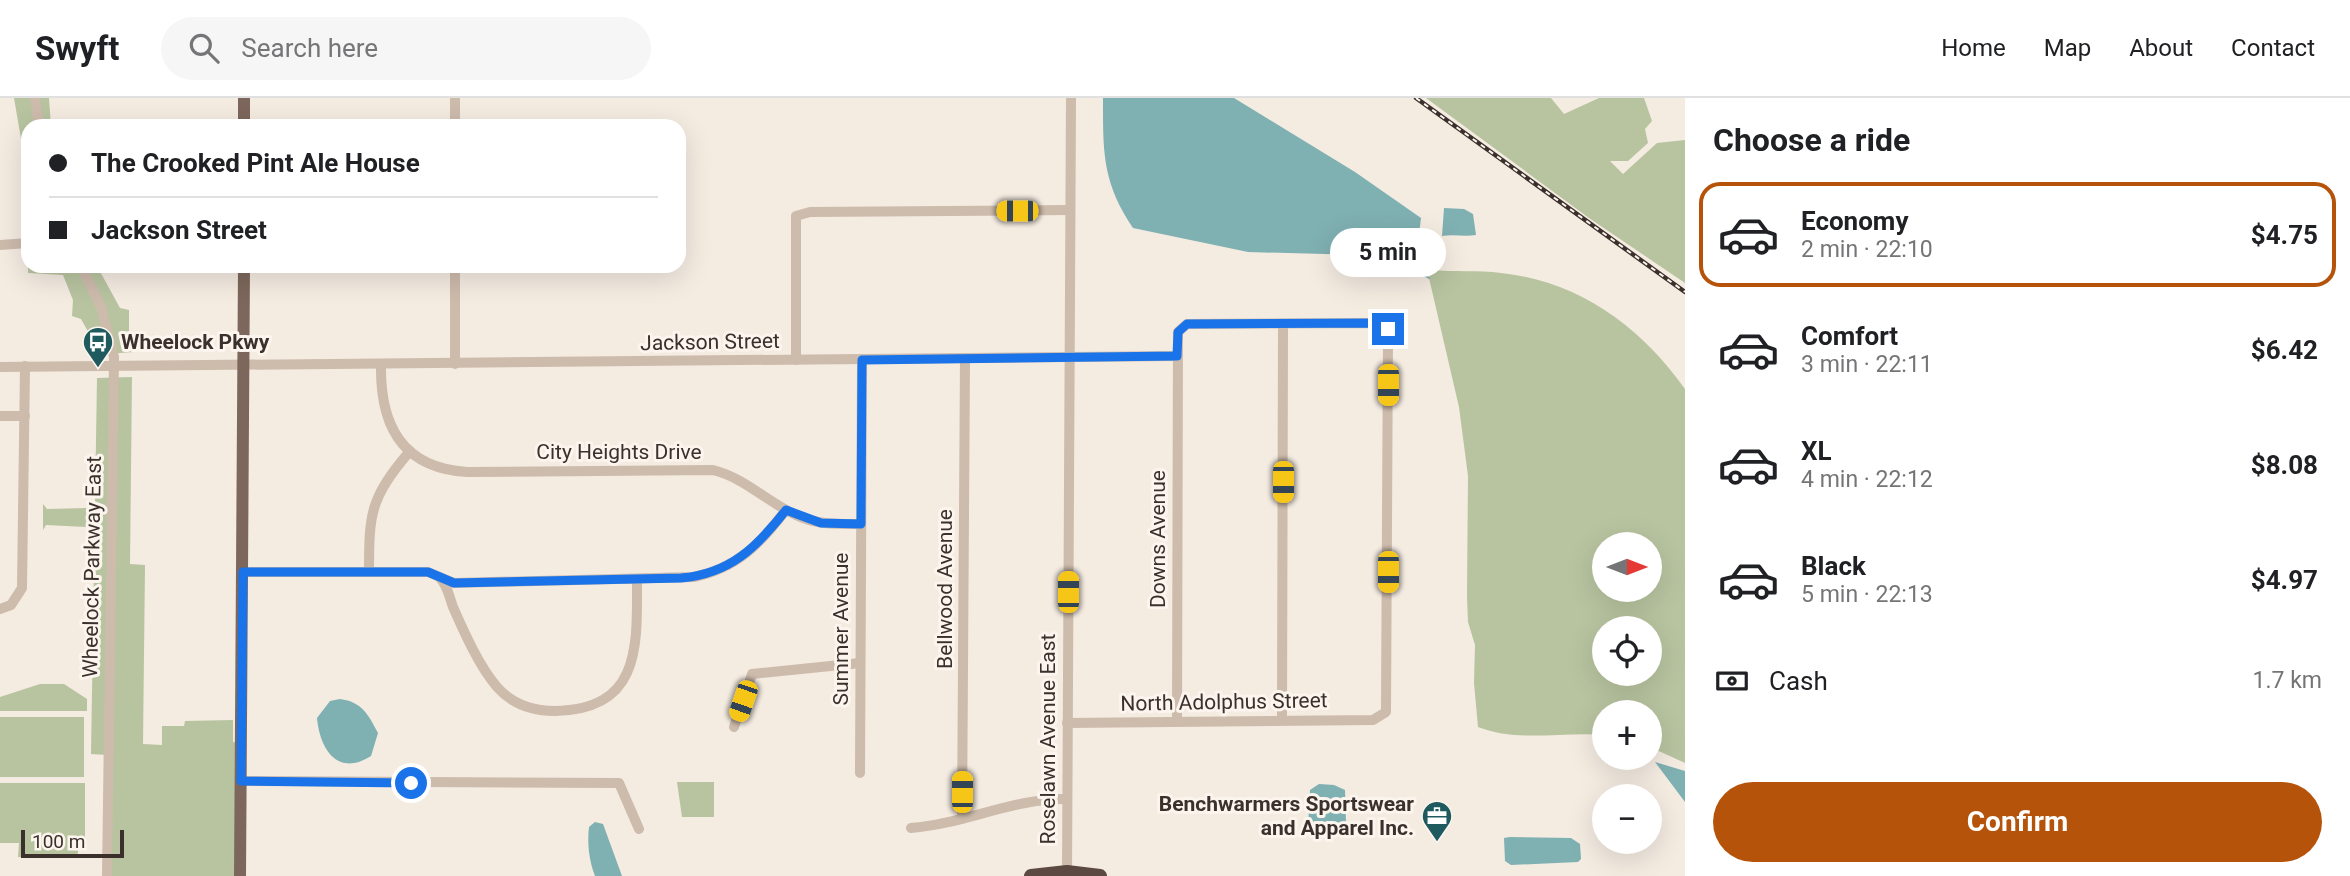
<!DOCTYPE html>
<html lang="en">
<head>
<meta charset="utf-8">
<style>
	:root { --surface:#fff; --page:#f6f6f6; --text:#202124; --muted:#757577; --line:#e0e0e0; --accent:#b45309 }
	body { margin:0; font-family:Roboto,sans-serif; background:var(--page); color:var(--text); height:100vh; display:flex; flex-direction:column; font-size:26px; white-space:nowrap }
	* { box-sizing:border-box; margin:0 }
	p { font-size:23px; color:var(--muted) }
	.icon { flex:none; width:38px; height:38px; fill:none; stroke:currentColor; stroke-width:2; stroke-linecap:round; stroke-linejoin:round }
	.map { position:relative; flex:1; overflow:hidden }
	.sheet { display:flex; flex-direction:column; background:var(--surface); width:665px }
	.sheet>* { flex:none }
	.banner { position:absolute; left:21px; top:21px; width:665px; height:154px; border-radius:21px; box-shadow:0 7px 28px #0002; display:grid; align-content:center; height:154px; padding:0 28px; background:var(--surface) }
	.needle { width:46px; rotate:90deg }
	.tools { position:absolute; left:1592px; top:434px; display:grid; gap:14px }
	.tools a { display:grid; place-items:center; width:70px; height:70px; border-radius:50%; background:var(--surface); box-shadow:0 7px 28px #0002; font-size:35px }
	.scale { position:absolute; left:21px; bottom:18px; width:103px; box-sizing:border-box; padding-left:7px; border:4px solid #3b302b; border-top:0; font-size:19px; line-height:24px; white-space:nowrap; color:#3b302b; -webkit-text-stroke:5px #fbf5ee; paint-order:stroke }
	.end { position:absolute; width:32px; height:32px; margin:-16px; border:9px solid #1a73e8; background:#fff; box-shadow:0 0 0 4px #fff }
	.from { border-radius:50% }
	.bubble { position:absolute; height:49px; border-radius:24px; background:var(--surface); box-shadow:0 7px 28px #0002; font-size:23px; font-weight:700; line-height:49px; text-align:center }
	.car { position:absolute; width:21px; height:42px; margin:-21px -10px; border-radius:9px; box-shadow:0 0 5px 2px #0007; background:linear-gradient(#f5c518 24%,#345 0 40%,#f5c518 0 76%,#345 0 86%,#f5c518 0) }
	.banner b { display:flex; align-items:center; gap:24px; height:66px; font-size:26px }
	.banner b+b { border-top:2px solid var(--line) }
	.banner i { width:18px; height:18px; background:var(--text) }
	ul { padding:0; list-style:none }
	li { display:flex; align-items:center; gap:21px; height:105px; margin:0 14px 10px; padding:0 14px; border:4px solid transparent; border-radius:21px }
	li div { flex:1 }
	li b { display:block; font-size:26px }
	li em { font-style:normal; font-weight:700 }
	li.on { border-color:var(--accent) }
	li>.icon { width:63px; height:63px; stroke-width:1.5 }
	h2 { padding:0 28px; font-size:32px; line-height:84px }
	.pay { display:flex; align-items:center; gap:18px; height:77px; padding:0 28px; font-size:26px }
	.pay p { margin-inline-start:auto }
	.action { display:flex; gap:14px; margin-top:auto; padding:14px 28px }
	.action a { flex:1; height:80px; border-radius:42px; background:var(--accent); color:#fff; font-size:28px; font-weight:700; line-height:80px; text-align:center }
	header { display:flex; align-items:center; gap:42px; box-sizing:border-box; height:98px; padding:0 35px; background:var(--surface); border-bottom:2px solid var(--line) }
	header strong { font-size:33px }
	nav { display:flex; gap:38px; margin-inline-start:auto; font-size:24px }
	.search { width:490px; height:63px; background:var(--page); display:flex; align-items:center; gap:18px; box-sizing:border-box; padding:0 24px; border-radius:38px; color:var(--muted); font-size:26px }
	main { display:flex; flex:1; min-height:0 }
	.map>svg:first-child { display:block }
</style>
</head>
<body>
<header>
<strong>Swyft</strong>
<div class="search"><svg class="icon" aria-label="search" viewBox="0 0 24 24"><circle cx="10" cy="10" r="6"/><path d="M15 15l6 6"/></svg>Search here</div>
<nav><a>Home</a><a>Map</a><a>About</a><a>Contact</a></nav>
</header>
<main>
<div class="map">
<svg width="1685" height="778" viewBox="0 0 1685 778">
	<rect width="100%" height="100%" fill="#f4ebe1"/>
	<g fill="#b8c4a0" fill-rule="evenodd">
		<path d="M 14,0 L 49,0 L 51,28 L 28,28 L 28,163 L 26,70 Z"/>
		<path d="M 1426,0 L 1551,0 L 1564,16 L 1599,0 L 1644,0 L 1652,23 L 1645,31 L 1648,45 L 1628,63 L 1610,63 L 1623,76 L 1657,45 L 1685,42 L 1685,185 L 1589,120 Z"/>
		<path d="M 28,168 L 97,168 L 120,210 L 129,212 L 129,237 L 134,254 L 91,257 L 90,237 L 81,221 L 72,218 L 73,202 L 63,177 L 28,175 Z"/>
		<path d="M 1431,172 C 1454,174 1478,172 1501,175 C 1579,183 1641,229 1685,291 L 1685,665 L 1650,649 L 1650,614 L 1605,614 L 1605,637 C 1562,633 1519,645 1478,629 L 1474,585 L 1475,547 L 1468,524 L 1467,498 L 1468,378 L 1459,309 L 1429,180 ZM 1605,446 L 1650,446 L 1650,492 L 1605,492 ZM 1605,530 L 1650,530 L 1650,576 L 1605,576 Z"/>
		<path d="M 132,279 L 130,466 L 145,467 L 143,646 L 162,647 L 162,628 L 184,628 L 185,623 L 233,622 L 233,644 L 241,645 L 240,778 L 107,778 L 107,657 L 91,656 L 97,280 Z"/>
		<path d="M 43,406 L 47,411 L 87,410 L 86,429 L 46,427 L 43,432 Z"/>
		<path d="M 40,586 L 64,586 L 87,601 L 87,613 L 0,613 L 0,599 Z"/>
		<rect x="0" y="619" width="84" height="60"/>
		<path d="M 677,684 L 714,684 L 714,719 L 682,719 Z"/>
		<path d="M 0,685 L 85,685 L 85,745 L 78,745 L 78,755 L 73,760 L 18,759 L 19,745 L 0,745 Z"/>
	</g>
	<g fill="#7fb0b2">
		<path d="M 1103,0 L 1234,0 L 1355,74 L 1421,120 L 1417,153 L 1401,157 L 1361,157 L 1248,154 L 1133,130 C 1102,84 1103,54 1103,0 Z"/>
		<path d="M 1444,110 L 1464,111 L 1473,116 L 1476,137 C 1465,139 1454,136 1442,138 Z"/>
		<path d="M 340,601 C 362,604 368,616 378,635 L 371,658 C 338,679 320,652 317,620 L 330,603 Z"/>
		<path d="M 1655,664 L 1685,673 L 1685,704 Z"/>
		<path d="M 1319,686 L 1334,687 L 1345,692 L 1346,725 L 1339,737 L 1314,740 L 1308,729 L 1310,692 Z"/>
		<path d="M 595,724 L 603,726 L 622,778 L 595,778 C 589,763 587,745 589,729 Z"/>
		<path d="M 1510,739 L 1571,740 L 1580,746 L 1581,761 L 1578,764 L 1511,767 L 1505,763 L 1504,740 Z"/>
	</g>
	<g fill="none" stroke-linecap="round" stroke-linejoin="round">
		<path stroke="#7fb0b2" stroke-width="2" d="M 1386,156 L 1429,180"/>
		<g stroke="#cdbbac" stroke-width="10">
			<path d="M 35,0 L 39,28"/>
			<path d="M 455,28 L 455,0"/>
			<path d="M 0,147 L 28,145"/>
			<path d="M 81,168 L 101,209 L 114,259 L 107,778"/>
			<path d="M 796,262 L 796,118 L 810,114 L 1069,112"/>
			<path d="M 455,266 L 455,168"/>
			<path d="M 381,267 C 380,327 402,370 467,374 L 713,372 C 745,380 767,404 796,417 C 816,427 838,426 861,426"/>
			<path d="M 0,269 L 1177,258"/>
			<path d="M 0,318 L 25,318"/>
			<path d="M 243,474 L 428,474 L 454,485 L 694,479 C 737,470 760,446 786,412"/>
			<path d="M 369,474 C 369,415 370,400 410,353"/>
			<path d="M 440,480 C 448,489 449,498 453,509 C 464,534 479,568 497,589 C 512,606 533,613 555,613 C 642,612 637,546 637,481"/>
			<path d="M 0,511 L 11,507 L 22,490 L 25,268"/>
			<path d="M 1282,622 L 1283,226"/>
			<path d="M 1067,625 L 1373,622 L 1386,614 L 1388,234 L 1383,225 L 1187,226 L 1178,234 L 1177,623"/>
			<path d="M 734,629 L 752,576 L 860,565"/>
			<path d="M 860,675 L 862,262"/>
			<path d="M 241,683 L 619,685 L 639,731"/>
			<path d="M 962,721 L 965,261"/>
			<path d="M 911,730 C 965,726 1013,700 1067,701"/>
			<path d="M 1067,777 L 1071,0"/>
		</g>
		<g stroke="#7d675c" stroke-width="12">
			<path d="M 244,28 L 244,0"/>
			<path d="M 240,778 L 244,168"/>
		</g>
		<path stroke="#5c4a42" stroke-width="14" d="M 1031,778 L 1067,774 L 1100,778"/>
		<g stroke="#3b302b" stroke-width="4.5">
			<path id="rail" d="M 1416,0 L 1685,194"/>
		</g>
		<use href="#rail" stroke="#fbf5ee" stroke-width="2" stroke-dasharray="5" stroke-linecap="butt"/>
	</g>
	<g fill="none" stroke-linecap="round" stroke-linejoin="round">
		<path stroke="#1a73e8" stroke-width="9" d="M 411,685 L 241,683 L 243,474 L 428,474 L 454,485 L 681,480 C 730,476 757,449 786,412 L 821,425 L 861,426 L 862,262 L 1177,258 L 1178,234 L 1187,226 L 1381,225 L 1388,231"/>
	</g>
	<defs>
		<g id="bus-pin" transform="scale(1.575)"><path d="M0 17L-7.5 6A9.5 9.5 0 1 1 7.5 6Z" fill="#1f5a5e" stroke="#fbf5ee"/><path d="M-5-6H5V4H4V6H2V4H-2V6H-4V4H-5ZM-3.5-4V0h7V-4ZM-3.5 1.2v1.5H-2V1.2ZM2 1.2v1.5H3.5V1.2Z" fill="#fff"/></g>
		<g id="office-pin" transform="scale(1.575)"><path d="M0 17L-7.5 6A9.5 9.5 0 1 1 7.5 6Z" fill="#1f5a5e" stroke="#fbf5ee"/><path d="M-6-3h4V-5.5h4V-3h4V5H-6ZM-1-4.5V-3h2v-1.5ZM-6 0V1H6V0Z" fill="#fff"/></g>
	</defs>
	<g fill-rule="evenodd">
		<use href="#bus-pin" x="98" y="244"/>
		<use href="#office-pin" x="1437" y="718"/>
	</g>
	<g text-anchor="middle" dominant-baseline="central" stroke-width="6" stroke-linejoin="round" paint-order="stroke">
		<g font-size="21" font-weight="bold" fill="#3b302b" stroke="#fbf5ee" text-anchor="start">
			<text x="121" y="244">Wheelock Pkwy</text>
			<text x="1414" y="706" text-anchor="end">Benchwarmers Sportswear<tspan x="1414" dy="24">and Apparel Inc.</tspan></text>
		</g>
		<g font-size="21" fill="#3b302b" stroke="#fbf5ee">
			<text transform="translate(710 244) rotate(-1)">Jackson Street</text>
			<text x="619" y="354">City Heights Drive</text>
			<text transform="translate(1158 441) rotate(-90)">Downs Avenue</text>
			<text transform="translate(92 469) rotate(-89)">Wheelock Parkway East</text>
			<text transform="translate(945 491) rotate(-90)">Bellwood Avenue</text>
			<text transform="translate(841 531) rotate(-90)">Summer Avenue</text>
			<text transform="translate(1224 604) rotate(-1)">North Adolphus Street</text>
			<text transform="translate(1048 641) rotate(-90)">Roselawn Avenue East</text>
		</g>
	</g>
</svg>
<div class="tools">
<a><svg class="needle" viewBox="-14 -14 28 28"><path d="M0-13l5 13h-10z" fill="#e53935"/><path d="M0 13l5-13h-10z" fill="#757577"/></svg></a>
<a><svg class="icon" aria-label="locate" viewBox="0 0 24 24"><circle cx="12" cy="12" r="6"/><path d="M12 2v4M12 18v4M2 12h4M18 12h4"/></svg></a>
<a>+</a>
<a>−</a>
</div>
<div class="scale">100 m</div>
<i class="end from" style="left:411px;top:685px"></i>
<i class="end" style="left:1388px;top:231px"></i>
<div class="bubble" style="left:1330px;top:130px;width:116px">5 min</div>
<i class="car" style="left:1017px;top:113px;rotate:270deg"></i>
<i class="car" style="left:1388px;top:287px;rotate:180deg"></i>
<i class="car" style="left:1283px;top:384px;rotate:180deg"></i>
<i class="car" style="left:1388px;top:474px;rotate:180deg"></i>
<i class="car" style="left:1068px;top:494px;rotate:0deg"></i>
<i class="car" style="left:743px;top:603px;rotate:199deg"></i>
<i class="car" style="left:962px;top:694px;rotate:0deg"></i>
<div class="banner">
<b><i class="from"></i>The Crooked Pint Ale House</b>
<b><i></i>Jackson Street</b>
</div>
</div>
<section class="sheet">
<h2>Choose a ride</h2>
<ul>
<li class="on"><svg class="icon" aria-label="car" viewBox="0 0 24 24"><path d="M5 17H2v-5l4-1 3-4h7l3 4 3 1v5h-3M9 17h6M6 11h13"/><circle cx="7" cy="17" r="2"/><circle cx="17" cy="17" r="2"/></svg><div><b>Economy</b><p>2 min · 22:10</p></div><em>$4.75</em></li>
<li><svg class="icon" aria-label="car" viewBox="0 0 24 24"><path d="M5 17H2v-5l4-1 3-4h7l3 4 3 1v5h-3M9 17h6M6 11h13"/><circle cx="7" cy="17" r="2"/><circle cx="17" cy="17" r="2"/></svg><div><b>Comfort</b><p>3 min · 22:11</p></div><em>$6.42</em></li>
<li><svg class="icon" aria-label="car" viewBox="0 0 24 24"><path d="M5 17H2v-5l4-1 3-4h7l3 4 3 1v5h-3M9 17h6M6 11h13"/><circle cx="7" cy="17" r="2"/><circle cx="17" cy="17" r="2"/></svg><div><b>XL</b><p>4 min · 22:12</p></div><em>$8.08</em></li>
<li><svg class="icon" aria-label="car" viewBox="0 0 24 24"><path d="M5 17H2v-5l4-1 3-4h7l3 4 3 1v5h-3M9 17h6M6 11h13"/><circle cx="7" cy="17" r="2"/><circle cx="17" cy="17" r="2"/></svg><div><b>Black</b><p>5 min · 22:13</p></div><em>$4.97</em></li>
</ul>
<div class="pay"><svg class="icon" aria-label="cash" viewBox="0 0 24 24"><path d="M3 7h18v10H3z"/><circle cx="12" cy="12" r="2"/></svg>Cash<p>1.7 km</p></div>
<div class="action"><a>Confirm</a></div>
</section>
</main>
</body>
</html>
